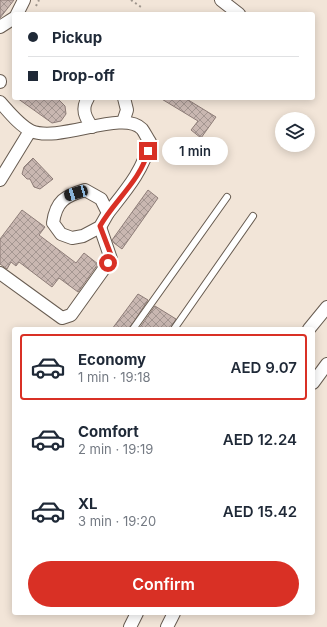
<!DOCTYPE html>
<html lang="en">
<head>
<meta charset="utf-8">
<style>
	:root { --surface:#fff; --page:#f6f6f7; --text:#1f2937; --muted:#747a83; --line:#e0e1e3; --accent:#d93025 }
	body { margin:0; font-family:Inter,sans-serif; background:var(--page); color:var(--text); height:100vh; display:flex; flex-direction:column; font-size:15px; white-space:nowrap }
	* { box-sizing:border-box; margin:0 }
	p { font-size:13px; color:var(--muted) }
	.icon { flex:none; width:22px; height:22px; fill:none; stroke:currentColor; stroke-width:2; stroke-linecap:round; stroke-linejoin:round }
	.map { position:relative; flex:1; overflow:hidden }
	.sheet { position:absolute; left:12px; top:327px; width:303px; height:288px; display:flex; flex-direction:column; background:var(--surface); border-radius:4px; box-shadow:0 2px 10px #0003 }
	.sheet>* { flex:none }
	.guide { position:absolute; left:12px; top:12px; width:303px; height:88px; border-radius:4px; box-shadow:0 2px 10px #0003; display:grid; align-content:center; height:88px; padding:0 16px; background:var(--surface) }
	.buttons { position:absolute; left:275px; top:112px; display:grid; gap:8px }
	.buttons a { display:grid; place-items:center; width:40px; height:40px; border-radius:50%; background:var(--surface); box-shadow:0 2px 10px #0003; font-size:20px }
	.end { position:absolute; width:18px; height:18px; margin:-9px; border:5px solid #d93025; background:#fff; box-shadow:0 0 0 2px #fff }
	.from { border-radius:50% }
	.bubble { position:absolute; height:28px; border-radius:14px; background:var(--surface); box-shadow:0 2px 10px #0003; font-size:13px; font-weight:600; line-height:28px; text-align:center }
	.car { position:absolute; width:12px; height:24px; margin:-12px -6px; border-radius:5px; box-shadow:0 0 3px 1px #0007; background:linear-gradient(#222 24%,#8ab4d8 0 40%,#222 0 76%,#8ab4d8 0 86%,#222 0) }
	.guide b { display:flex; align-items:center; gap:14px; height:38px; font-size:15px }
	.guide b+b { border-top:1px solid var(--line) }
	.guide i { width:10px; height:10px; background:var(--text) }
	ul { padding:7px 0 0; list-style:none }
	li { display:flex; align-items:center; gap:12px; height:66px; margin:0 8px 6px; padding:0 8px; border:2px solid transparent; border-radius:4px }
	li div { flex:1 }
	li b { display:block; font-size:15px }
	li em { font-style:normal; font-weight:600 }
	li.on { border-color:var(--accent) }
	li>.icon { width:36px; height:36px; stroke-width:1.5 }
	.action { display:flex; gap:8px; margin-top:auto; padding:8px 16px }
	.action a { flex:1; height:46px; border-radius:24px; background:var(--accent); color:#fff; font-size:16px; font-weight:600; line-height:46px; text-align:center }
	.map>svg:first-child { display:block }
</style>
</head>
<body>
<div class="map">
<svg width="327" height="627" viewBox="0 0 327 627">
	<defs>
		<pattern id="building-cross-hatch" width="8" height="8" patternUnits="userSpaceOnUse"><rect width="8" height="8" fill="#c9b7b1"/><path d="M0 0l8 8M0 8l8-8" fill="none" stroke="#a49691"/></pattern>
	</defs>
	<rect width="100%" height="100%" fill="#f2e5d8"/>
	<g fill="url(#building-cross-hatch)" stroke="#8e7d78">
		<path d="M 0,0 L 14,0 L 0,18 Z"/>
		<path d="M 17,98 L 57,98 L 65,106 L 66,114 L 61,121 L 52,123 Z"/>
		<path d="M 160,98 L 185,98 L 216,117 L 201,138 L 191,130 L 198,121 Z"/>
		<path d="M 33,158 L 53,179 L 40,189 L 34,187 L 30,179 L 27,179 L 22,174 L 24,167 Z"/>
		<path d="M 148,190 L 158,198 L 122,249 L 114,243 L 112,240 Z"/>
		<path d="M 22,210 L 45,227 L 39,235 L 76,263 L 84,253 L 98,264 L 78,292 L 59,278 L 52,287 L 19,262 L 16,266 L 11,262 L 7,269 L 0,264 L 0,239 Z"/>
		<path d="M 138,294 L 148,300 L 129,329 L 112,329 Z"/>
		<path d="M 155,306 L 176,319 L 170,329 L 139,329 Z"/>
	</g>
	<g fill="none" stroke-linecap="round" stroke-linejoin="round">
		<g stroke="#685c51" stroke-width="8">
			<g id="lane">
				<path d="M 133,329 L 227,197"/>
				<path d="M 174,329 L 253,216"/>
			</g>
		</g>
		<g stroke="#685c51" stroke-width="14">
			<g id="street">
				<path d="M 221,0 L 239,14"/>
				<path d="M 17,14 L 24,0"/>
				<path d="M 0,27 L 14,18"/>
				<path d="M 0,81 L 0,82"/>
				<path d="M 88,98 C 81,109 85,117 92,127"/>
				<path d="M 0,102 C 9,112 19,125 31,131 C 60,143 123,109 142,129 C 145,133 147,138 150,142 C 143,171 126,190 108,213"/>
				<path d="M 123,122 L 127,110 L 124,98"/>
				<path d="M 0,180 L 30,131"/>
				<path d="M 85,190 L 101,199 L 108,213 L 100,227 L 83,236 L 72,238 L 61,234 L 53,223 C 56,201 65,196 85,190 Z"/>
				<path d="M 0,273 L 62,318 L 71,315 L 111,259 L 100,227"/>
				<path d="M 309,329 L 327,307"/>
				<path d="M 313,383 L 327,364"/>
				<path d="M 130,627 L 137,613"/>
				<path d="M 167,627 L 174,613"/>
			</g>
		</g>
		<g stroke="#9f968d" stroke-width="2" stroke-dasharray="2 3" stroke-linecap="butt">
			<path d="M 131,0 L 141,7"/>
			<path d="M 36,6 L 39,0"/>
		</g>
		<use href="#lane" stroke="#fff" stroke-width="6"/>
		<use href="#street" stroke="#fff" stroke-width="12"/>
	</g>
	<g fill="none" stroke-linecap="round" stroke-linejoin="round">
		<path stroke="#d93025" stroke-width="5" d="M 108,263 L 111,255 L 100,226 C 114,201 141,180 148,151"/>
	</g>
</svg>
<div class="buttons">
<a><svg class="icon" aria-label="layers" viewBox="0 0 24 24"><path d="M12 4l9 5-9 5-9-5zM3 14l9 5 9-5"/></svg></a>
</div>
<i class="end from" style="left:108px;top:263px"></i>
<i class="end" style="left:148px;top:151px"></i>
<div class="bubble" style="left:162px;top:137px;width:66px">1 min</div>
<i class="car" style="left:76px;top:193px;rotate:254deg"></i>
<div class="guide">
<b><i class="from"></i>Pickup</b>
<b><i></i>Drop-off</b>
</div>
<section class="sheet">
<ul>
<li class="on"><svg class="icon" aria-label="car" viewBox="0 0 24 24"><path d="M5 17H2v-5l4-1 3-4h7l3 4 3 1v5h-3M9 17h6M6 11h13"/><circle cx="7" cy="17" r="2"/><circle cx="17" cy="17" r="2"/></svg><div><b>Economy</b><p>1 min · 19:18</p></div><em>AED 9.07</em></li>
<li><svg class="icon" aria-label="car" viewBox="0 0 24 24"><path d="M5 17H2v-5l4-1 3-4h7l3 4 3 1v5h-3M9 17h6M6 11h13"/><circle cx="7" cy="17" r="2"/><circle cx="17" cy="17" r="2"/></svg><div><b>Comfort</b><p>2 min · 19:19</p></div><em>AED 12.24</em></li>
<li><svg class="icon" aria-label="car" viewBox="0 0 24 24"><path d="M5 17H2v-5l4-1 3-4h7l3 4 3 1v5h-3M9 17h6M6 11h13"/><circle cx="7" cy="17" r="2"/><circle cx="17" cy="17" r="2"/></svg><div><b>XL</b><p>3 min · 19:20</p></div><em>AED 15.42</em></li>
</ul>
<div class="action"><a>Confirm</a></div>
</section>
</div>
</body>
</html>
